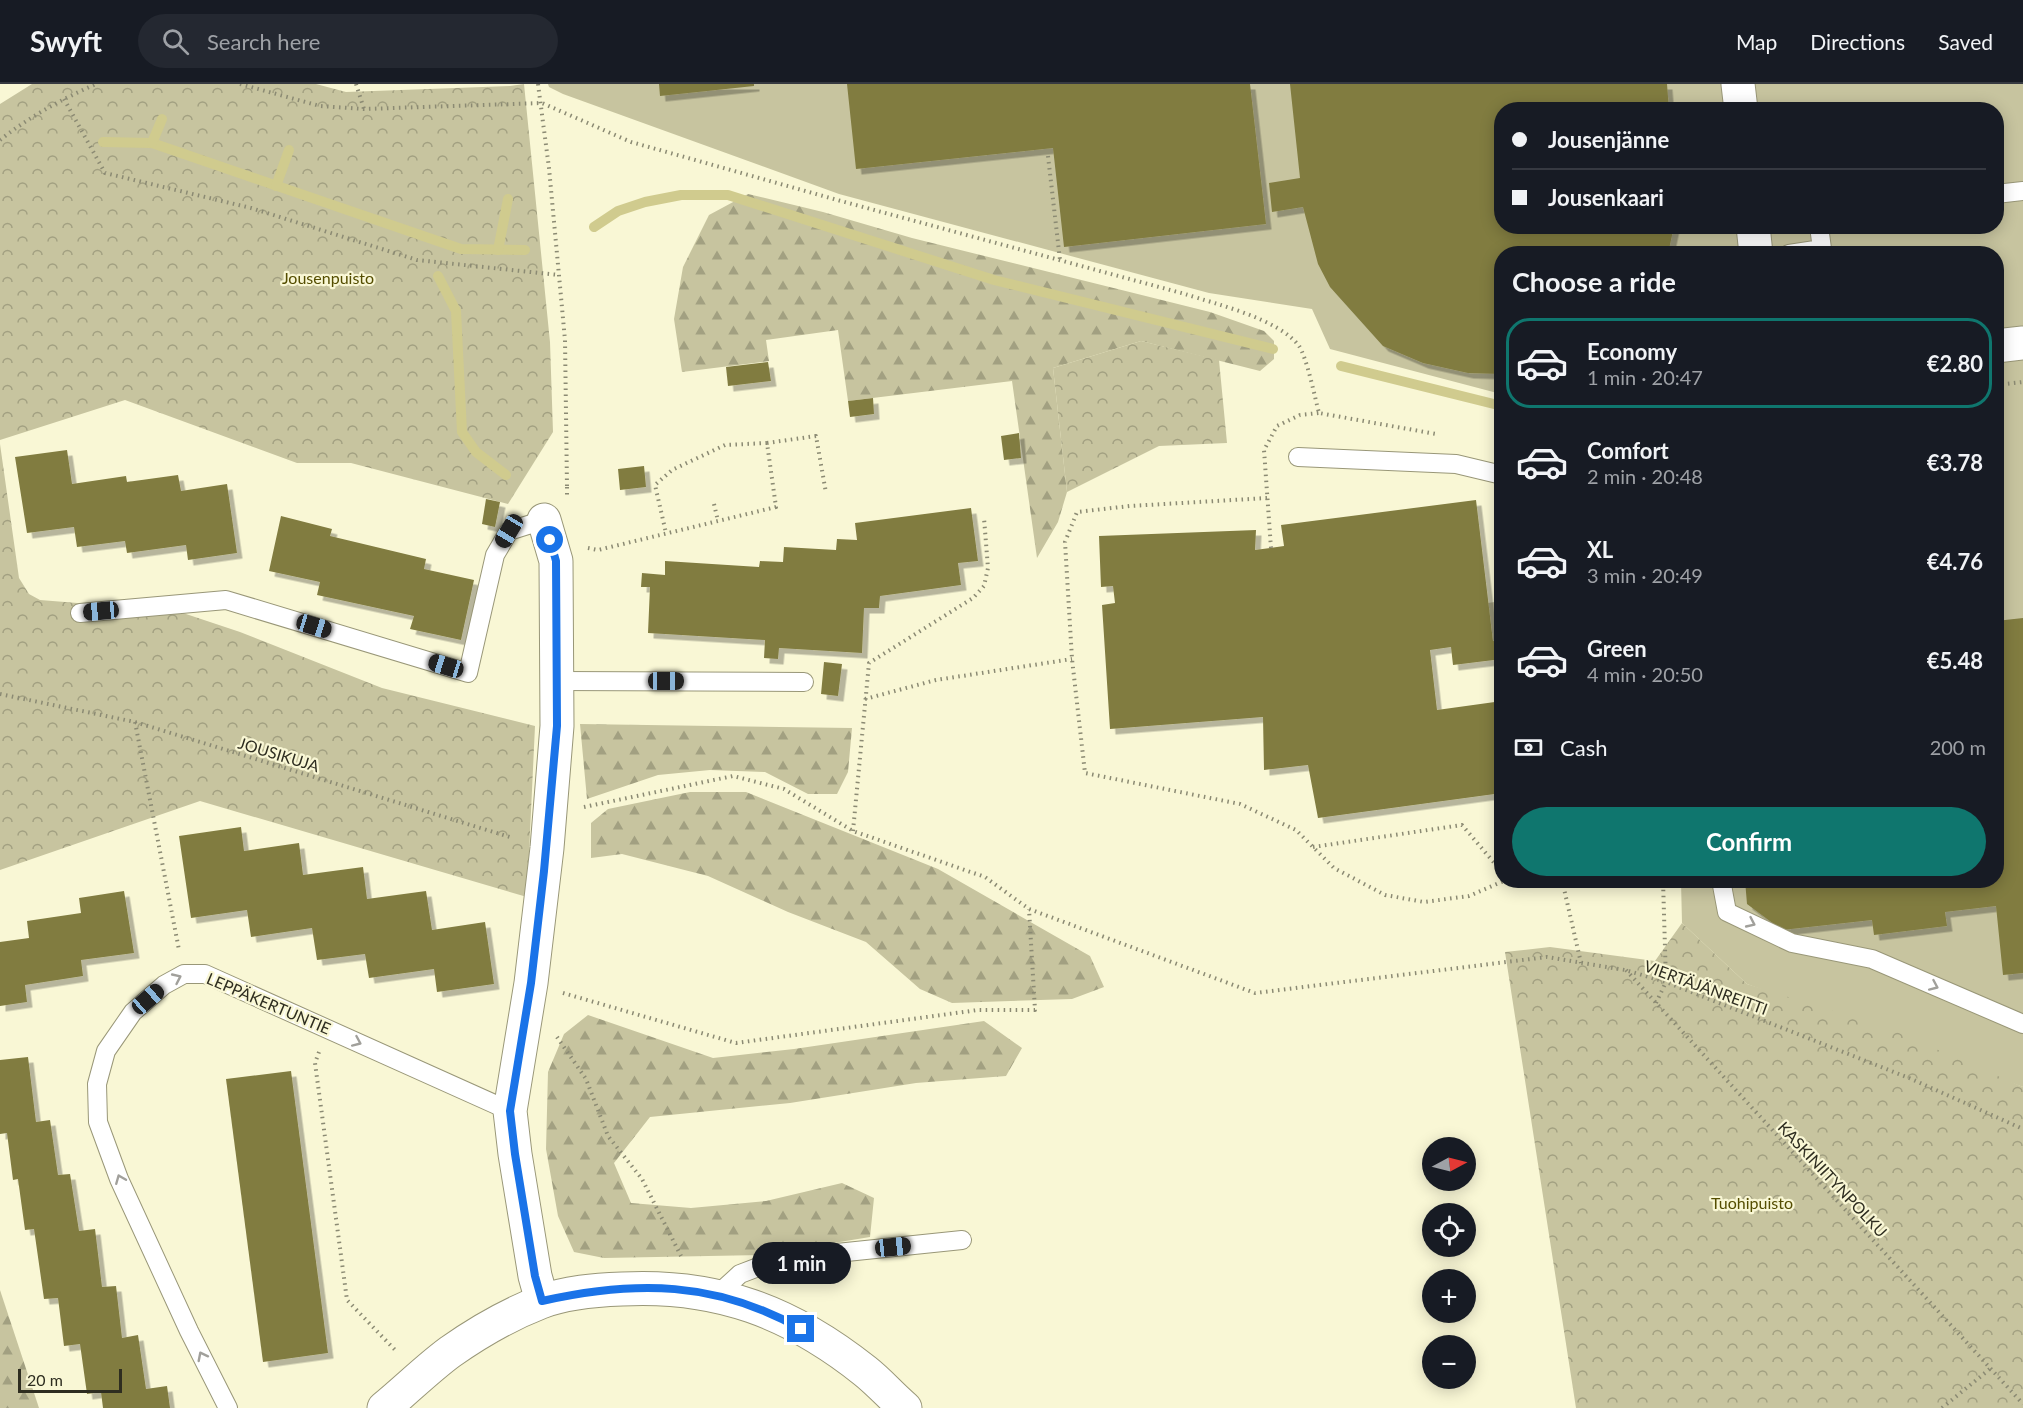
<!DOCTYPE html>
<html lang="en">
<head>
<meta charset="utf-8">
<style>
	:root { --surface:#171b24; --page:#242831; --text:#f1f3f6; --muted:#9ea1a6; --line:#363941; --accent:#0f766e }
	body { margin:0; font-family:Lato,sans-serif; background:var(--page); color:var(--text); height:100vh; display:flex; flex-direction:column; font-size:22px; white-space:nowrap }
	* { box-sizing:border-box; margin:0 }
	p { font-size:20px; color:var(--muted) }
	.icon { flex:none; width:33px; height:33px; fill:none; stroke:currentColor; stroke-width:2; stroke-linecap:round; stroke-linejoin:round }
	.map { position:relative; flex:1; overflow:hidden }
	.drawer { position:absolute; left:1494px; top:162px; width:510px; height:642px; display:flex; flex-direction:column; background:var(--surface); border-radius:24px; box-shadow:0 3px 15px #0003 }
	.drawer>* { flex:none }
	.top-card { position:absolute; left:1494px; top:18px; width:510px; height:132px; border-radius:24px; box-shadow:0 3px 15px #0003; display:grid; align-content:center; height:132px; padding:0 18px; background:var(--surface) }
	.needle { width:39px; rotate:83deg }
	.controls { position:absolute; left:1422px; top:1053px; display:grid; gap:12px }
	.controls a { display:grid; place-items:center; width:54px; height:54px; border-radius:50%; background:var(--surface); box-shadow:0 3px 15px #0003; font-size:30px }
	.scale { position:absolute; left:18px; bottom:15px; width:104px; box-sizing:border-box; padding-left:6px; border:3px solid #2e2d20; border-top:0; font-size:16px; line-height:21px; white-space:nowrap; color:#2e2d20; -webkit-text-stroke:4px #f9f7d5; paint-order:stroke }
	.end { position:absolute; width:27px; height:27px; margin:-14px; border:8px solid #1a73e8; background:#fff; box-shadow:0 0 0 3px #fff }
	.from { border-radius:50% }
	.bubble { position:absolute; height:42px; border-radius:21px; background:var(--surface); box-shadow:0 3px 15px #0003; font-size:20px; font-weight:700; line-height:42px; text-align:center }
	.car { position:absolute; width:18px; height:36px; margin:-18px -9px; border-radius:8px; box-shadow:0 0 4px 2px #0007; background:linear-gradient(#222 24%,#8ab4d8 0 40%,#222 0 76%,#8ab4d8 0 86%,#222 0) }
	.top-card b { display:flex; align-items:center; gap:21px; height:57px; font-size:22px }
	.top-card b+b { border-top:2px solid var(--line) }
	.top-card i { width:15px; height:15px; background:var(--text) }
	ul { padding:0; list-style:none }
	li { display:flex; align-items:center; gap:18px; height:90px; margin:0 12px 9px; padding:0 6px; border:3px solid transparent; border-radius:24px }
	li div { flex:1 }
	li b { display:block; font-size:22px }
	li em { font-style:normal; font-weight:700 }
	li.selected { border-color:var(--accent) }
	li>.icon { width:54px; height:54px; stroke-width:1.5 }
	h2 { padding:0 18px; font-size:27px; line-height:72px }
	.pay { display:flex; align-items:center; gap:15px; height:66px; padding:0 18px; font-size:22px }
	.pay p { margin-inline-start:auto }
	.action { display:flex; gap:12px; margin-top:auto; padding:12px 18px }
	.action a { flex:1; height:69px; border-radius:36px; background:var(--accent); color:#fff; font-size:24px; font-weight:700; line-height:69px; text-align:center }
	header { display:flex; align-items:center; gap:36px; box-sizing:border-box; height:84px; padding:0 30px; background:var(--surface); border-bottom:2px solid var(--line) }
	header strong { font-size:28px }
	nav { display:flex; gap:33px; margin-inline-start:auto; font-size:21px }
	.search { width:420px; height:54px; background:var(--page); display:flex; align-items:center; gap:15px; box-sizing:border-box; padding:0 21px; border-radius:33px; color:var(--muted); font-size:22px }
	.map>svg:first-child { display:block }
</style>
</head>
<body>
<header>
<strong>Swyft</strong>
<div class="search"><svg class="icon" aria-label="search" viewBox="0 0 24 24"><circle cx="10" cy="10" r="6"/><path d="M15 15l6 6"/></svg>Search here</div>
<nav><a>Map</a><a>Directions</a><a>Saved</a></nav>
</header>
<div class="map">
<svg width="2023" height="1324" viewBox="0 0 2023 1324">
	<defs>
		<pattern id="forest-firs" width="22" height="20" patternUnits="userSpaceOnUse" patternTransform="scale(1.5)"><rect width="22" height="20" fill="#c7c49f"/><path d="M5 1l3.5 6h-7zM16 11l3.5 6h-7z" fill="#a2a081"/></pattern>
		<pattern id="park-crowns" width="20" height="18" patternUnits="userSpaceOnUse" patternTransform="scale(1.5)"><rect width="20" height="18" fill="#c7c49f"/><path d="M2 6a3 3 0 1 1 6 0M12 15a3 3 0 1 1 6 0" fill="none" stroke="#a2a081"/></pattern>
		<filter id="shadow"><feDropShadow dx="5.5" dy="5.5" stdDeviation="0" flood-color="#0004"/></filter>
	</defs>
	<rect width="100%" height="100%" fill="#f9f7d5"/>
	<g fill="#c7c49f" fill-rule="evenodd">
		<path d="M 548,0 L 2023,0 L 2023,1003 L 1747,900 L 1682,839 L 1681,797 L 1996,796 L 1996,170 L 1502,170 L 1501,310 L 1330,265 L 1312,225 L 1209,209 L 839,110 L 563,10 L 549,3 ZM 1502,26 L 1996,26 L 1996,142 L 1502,142 Z"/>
		<path d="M 1501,517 L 1501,556 L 1493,557 L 1488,519 Z"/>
	</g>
	<g fill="url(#forest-firs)">
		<path d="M 748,110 L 823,128 L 912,154 L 1210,228 L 1264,247 L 1274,257 L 1274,275 L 1260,287 L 1141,257 L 1053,284 L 1067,408 L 1058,438 L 1037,474 L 1012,297 L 848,317 L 838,246 L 766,256 L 769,277 L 682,288 L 674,235 L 683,183 L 709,131 Z"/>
		<path d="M 580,640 L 852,644 L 848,688 L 837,710 L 808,710 L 765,688 L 710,686 L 658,691 L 587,715 Z"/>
		<path d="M 690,708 L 746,708 L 938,785 L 1090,872 L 1104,903 L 1072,915 L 952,919 L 920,905 L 866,858 L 788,828 L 708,792 L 622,770 L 591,774 L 591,739 L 608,725 Z"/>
		<path d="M 588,931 L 713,974 L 794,965 L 984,937 L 1022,964 L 1006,992 L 916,999 L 790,1019 L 650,1033 L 614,1079 L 631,1119 L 691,1124 L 766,1117 L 842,1099 L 874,1114 L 870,1153 L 761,1171 L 604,1174 L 574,1168 L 558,1132 L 546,1065 L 548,988 L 564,950 Z"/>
		<path d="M 0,1206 L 39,1324 L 0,1324 Z"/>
	</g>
	<g fill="url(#park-crowns)">
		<path d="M 32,0 L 316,0 L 346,8 L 510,2 L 524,0 L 550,258 L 553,348 L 508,420 L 351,379 L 297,379 L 125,316 L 0,356 L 0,20 Z"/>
		<path d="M 1141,257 L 1219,276 L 1227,359 L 1159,362 L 1067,408 L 1053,284 Z"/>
		<path d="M 0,360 L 19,494 L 29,510 L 40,516 L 177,527 L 240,548 L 382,604 L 535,642 L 527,813 L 200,717 L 0,786 Z"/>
		<path d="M 1682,839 L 1747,900 L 1890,945 L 2023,1003 L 2023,1324 L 1576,1324 L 1505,868 L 1550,863 L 1655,877 Z"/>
	</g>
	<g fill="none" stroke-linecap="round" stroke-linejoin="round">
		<g stroke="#d0cb8e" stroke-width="10">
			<path d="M 103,58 L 152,59 L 461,165 L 525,166"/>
			<path d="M 152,59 L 162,35"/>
			<path d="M 276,102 L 289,66"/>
			<path d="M 594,143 L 618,127 L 645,118 L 681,111 L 728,111 L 994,196 L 1273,265"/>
			<path d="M 498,166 L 508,115"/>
			<path d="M 438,192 L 456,227 L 462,348 L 476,368 L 506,391"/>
			<path d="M 1341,282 L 1502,322"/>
		</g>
	</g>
	<g fill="#817c41" filter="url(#shadow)">
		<path d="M 659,0 L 754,0 L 754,2 L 660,12 Z"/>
		<path d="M 847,0 L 1250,0 L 1266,140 L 1064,163 L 1053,64 L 856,85 Z"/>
		<path d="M 1290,0 L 1667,0 L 1669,26 L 1502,26 L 1502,142 L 1674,142 L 1668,170 L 1502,170 L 1502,290 L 1468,289 L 1423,279 L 1383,262 L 1330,203 L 1318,180 L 1303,123 L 1272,128 L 1269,99 L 1300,94 Z"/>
		<path d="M 768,278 L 771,297 L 728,302 L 726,283 Z"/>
		<path d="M 873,314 L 874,330 L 850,333 L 848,317 Z"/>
		<path d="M 1019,349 L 1021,374 L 1004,376 L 1001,352 Z"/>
		<path d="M 67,366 L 72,400 L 126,392 L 127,398 L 178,391 L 181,407 L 227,400 L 237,469 L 188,476 L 186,461 L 127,469 L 125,457 L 77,463 L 74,443 L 27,449 L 15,373 Z"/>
		<path d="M 644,382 L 646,403 L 620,406 L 618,385 Z"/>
		<path d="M 486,415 L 500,418 L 495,443 L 482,440 Z"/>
		<path d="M 1476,416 L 1493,557 L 1502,556 L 1502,575 L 1453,581 L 1451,563 L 1430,566 L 1437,626 L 1502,617 L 1502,709 L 1318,734 L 1308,681 L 1264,686 L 1263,633 L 1110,645 L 1102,521 L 1115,519 L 1113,502 L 1101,503 L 1099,452 L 1256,446 L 1255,466 L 1284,462 L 1281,441 Z"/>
		<path d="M 971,424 L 978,477 L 958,479 L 961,501 L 880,512 L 879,524 L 864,524 L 862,569 L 779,564 L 778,575 L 764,574 L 765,556 L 648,549 L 650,503 L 641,503 L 642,489 L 665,491 L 665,477 L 759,483 L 760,477 L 783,478 L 784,463 L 836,466 L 837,455 L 857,456 L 855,439 Z"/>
		<path d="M 281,432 L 332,445 L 330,452 L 426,475 L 424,485 L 474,496 L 461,556 L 410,545 L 414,532 L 317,511 L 320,498 L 269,487 Z"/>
		<path d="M 2023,534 L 2023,889 L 2003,891 L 1996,822 L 1945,828 L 1947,842 L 1874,851 L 1872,836 L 1782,846 L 1747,820 L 1745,796 L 1996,796 L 1996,537 Z"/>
		<path d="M 824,578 L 842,580 L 838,612 L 821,610 Z"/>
		<path d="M 241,743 L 244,767 L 299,759 L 303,791 L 363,783 L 367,815 L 426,807 L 432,846 L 485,838 L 494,900 L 437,908 L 434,885 L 369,894 L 365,870 L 317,876 L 312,844 L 251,853 L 247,826 L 191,834 L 179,752 Z"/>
		<path d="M 124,807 L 134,869 L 81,876 L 83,892 L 25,901 L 27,918 L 0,922 L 0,858 L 29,854 L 27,837 L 81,829 L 79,814 Z"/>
		<path d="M 28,973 L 36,1038 L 50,1036 L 58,1091 L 70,1090 L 79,1147 L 95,1145 L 102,1203 L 116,1202 L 122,1254 L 138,1251 L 146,1305 L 167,1302 L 170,1324 L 103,1324 L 101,1308 L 87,1310 L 80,1260 L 64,1262 L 58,1214 L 44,1215 L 34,1145 L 25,1146 L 18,1095 L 13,1096 L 7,1049 L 0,1050 L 0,976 Z"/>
		<path d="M 291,987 L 328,1269 L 263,1278 L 226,995 Z"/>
	</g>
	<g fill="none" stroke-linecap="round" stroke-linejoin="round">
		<g stroke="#999778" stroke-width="20">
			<g id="lane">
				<path d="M 1996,110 L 2023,107"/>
				<path d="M 1789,170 L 1822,165 L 1819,142"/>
				<path d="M 1298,373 L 1456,380 L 1502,391"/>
				<path d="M 80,529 L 226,516 L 468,589 L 495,471 L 509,447 L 544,436"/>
				<path d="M 558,597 L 804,598"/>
				<path d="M 1721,796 L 1727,828 L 1792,859 L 1872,875 L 2023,940"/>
				<path d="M 717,1211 L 740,1190 L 779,1175 L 962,1156"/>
				<path d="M 228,1324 L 189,1247 L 119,1095 L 98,1038 L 97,1000 L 106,967 L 133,928 L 164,901 L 184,890 L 205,890 L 510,1027"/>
			</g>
		</g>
		<g stroke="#999778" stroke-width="35">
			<g id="street">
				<path d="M 1738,0 L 1741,26"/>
				<path d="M 1753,142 L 1756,170"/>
				<path d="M 1996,262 L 2023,259"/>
				<path d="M 542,1217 L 535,1192 L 515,1070 L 510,1027 L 531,899 L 547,764 L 557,642 L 556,477 L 544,436"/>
				<path d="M 384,1324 C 406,1306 427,1285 450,1268 C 477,1249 510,1230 541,1218 C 566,1208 596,1206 622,1205 C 717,1200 791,1228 865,1287 C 879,1298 891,1312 905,1324"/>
			</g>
		</g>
		<g stroke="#8b8a73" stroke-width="4" stroke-dasharray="1.5 4.5" stroke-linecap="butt">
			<path d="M 240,0 L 320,22 L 364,25 L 542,19 L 631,58 L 841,117 L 1185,210 C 1216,220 1279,235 1299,262 C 1307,274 1315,314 1319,329 L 1436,350"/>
			<path d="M 356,0 L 364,25"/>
			<path d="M 538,0 L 549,84 L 565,256 L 567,403"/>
			<path d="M 64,15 L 105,89 L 251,124 L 417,176 L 559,191"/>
			<path d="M 0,56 C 29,33 62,15 96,0"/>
			<path d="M 1048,72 L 1060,176"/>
			<path d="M 1996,301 L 2023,298"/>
			<path d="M 767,359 L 816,352 L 826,409"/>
			<path d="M 567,403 L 567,412"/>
			<path d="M 1267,414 L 1130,422 L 1077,428 L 1065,458 L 1072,575 L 1085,689 L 1240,720 L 1296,746 L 1334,784 L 1385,811 L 1424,818 L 1469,812 L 1506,796"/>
			<path d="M 714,420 L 718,437"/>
			<path d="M 588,464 L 598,466 L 776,423 L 767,359 L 725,361 L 672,386 L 655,401 L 666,449"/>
			<path d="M 1271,464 L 1264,366 L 1277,342 L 1300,331 L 1319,329"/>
			<path d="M 0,610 L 135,638 L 513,754"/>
			<path d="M 865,615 L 936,596 L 1072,575"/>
			<path d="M 135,638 L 179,866"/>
			<path d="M 584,723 L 733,692 L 784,705 L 853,747 L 985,793 L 1029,825 L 1255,909 L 1547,873 L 1625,886 L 1666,898 L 1909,994 L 2023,1045"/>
			<path d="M 853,747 L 869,579 L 973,514 L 984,502 L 988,484 L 984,434"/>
			<path d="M 1313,763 L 1462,741 L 1502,788"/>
			<path d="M 1562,796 L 1581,879"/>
			<path d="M 1626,886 L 2023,1320"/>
			<path d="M 563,909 L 736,959 L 978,926 L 1035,926 L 1029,825"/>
			<path d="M 1656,919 L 1666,898 L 1663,796"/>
			<path d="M 557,953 L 586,995 L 608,1052 L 642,1095 L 681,1172"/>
			<path d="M 319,968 L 315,979 L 347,1216 L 397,1268"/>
			<path d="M 1942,1324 L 1991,1284"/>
		</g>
		<use href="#lane" stroke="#fff" stroke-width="18"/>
		<use href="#street" stroke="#fff" stroke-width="33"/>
	</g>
	<defs><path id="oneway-chevron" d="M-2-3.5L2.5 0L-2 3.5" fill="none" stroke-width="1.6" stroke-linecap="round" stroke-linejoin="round" transform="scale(1.5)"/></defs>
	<g stroke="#a1a09b">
		<use href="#oneway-chevron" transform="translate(1751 839) rotate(25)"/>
		<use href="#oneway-chevron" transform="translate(177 894) rotate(-25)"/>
		<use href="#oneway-chevron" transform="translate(1934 902) rotate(24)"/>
		<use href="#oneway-chevron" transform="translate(357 958) rotate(24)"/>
		<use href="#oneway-chevron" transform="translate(120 1095) rotate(-112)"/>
		<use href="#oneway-chevron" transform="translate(202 1272) rotate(-117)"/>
	</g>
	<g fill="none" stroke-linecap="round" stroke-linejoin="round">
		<path stroke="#1a73e8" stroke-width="8" d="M 550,456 L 556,477 L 557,642 L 544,787 L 531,899 L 510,1027 L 515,1070 L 535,1192 L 542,1217 C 636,1196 716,1197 801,1245"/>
	</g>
	<g text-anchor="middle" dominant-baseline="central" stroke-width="4.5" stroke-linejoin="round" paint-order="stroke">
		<g font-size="16" fill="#544d00" stroke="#f9f7d5">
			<text x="328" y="193">Jousenpuisto</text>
			<text x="1752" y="1118">Tuohipuisto</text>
		</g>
		<g font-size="16" fill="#2e2d20" stroke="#f9f7d5">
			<text transform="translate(279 670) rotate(17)">JOUSIKUJA</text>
			<text transform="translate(1706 903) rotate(20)">VIERTÄJÄNREITTI</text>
			<text transform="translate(269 919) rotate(23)">LEPPÄKERTUNTIE</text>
			<text transform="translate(1833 1095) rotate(47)">KASKINIITYNPOLKU</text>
		</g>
	</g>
</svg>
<div class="controls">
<a><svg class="needle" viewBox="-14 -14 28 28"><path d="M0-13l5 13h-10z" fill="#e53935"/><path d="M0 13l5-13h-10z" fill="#9ea1a6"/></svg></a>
<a><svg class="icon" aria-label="locate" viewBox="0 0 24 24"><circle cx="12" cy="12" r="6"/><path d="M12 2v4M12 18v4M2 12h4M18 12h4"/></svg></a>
<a>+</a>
<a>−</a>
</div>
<div class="scale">20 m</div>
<i class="end from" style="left:550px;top:456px"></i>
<i class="end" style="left:801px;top:1245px"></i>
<div class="bubble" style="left:752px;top:1158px;width:99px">1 min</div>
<i class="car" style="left:509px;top:447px;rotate:211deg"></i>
<i class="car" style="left:101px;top:527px;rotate:265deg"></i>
<i class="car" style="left:314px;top:542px;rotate:107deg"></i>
<i class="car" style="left:446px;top:582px;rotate:287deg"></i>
<i class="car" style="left:666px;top:597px;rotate:90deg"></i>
<i class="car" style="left:148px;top:915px;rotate:49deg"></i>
<i class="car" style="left:893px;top:1163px;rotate:84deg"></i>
<div class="top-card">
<b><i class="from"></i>Jousenjänne</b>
<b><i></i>Jousenkaari</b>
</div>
<section class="drawer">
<h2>Choose a ride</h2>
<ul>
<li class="selected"><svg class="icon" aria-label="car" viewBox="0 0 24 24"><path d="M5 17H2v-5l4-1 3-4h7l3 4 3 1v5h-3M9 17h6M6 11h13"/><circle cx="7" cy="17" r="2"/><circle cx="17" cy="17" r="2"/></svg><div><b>Economy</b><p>1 min · 20:47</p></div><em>€2.80</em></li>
<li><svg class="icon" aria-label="car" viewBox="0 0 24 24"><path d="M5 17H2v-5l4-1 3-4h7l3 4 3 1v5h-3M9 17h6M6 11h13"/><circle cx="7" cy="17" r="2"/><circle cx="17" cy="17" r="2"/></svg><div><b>Comfort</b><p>2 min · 20:48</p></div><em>€3.78</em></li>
<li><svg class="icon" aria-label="car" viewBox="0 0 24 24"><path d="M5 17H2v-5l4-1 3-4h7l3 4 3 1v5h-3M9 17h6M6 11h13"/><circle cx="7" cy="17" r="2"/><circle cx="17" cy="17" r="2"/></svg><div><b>XL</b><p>3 min · 20:49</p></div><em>€4.76</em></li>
<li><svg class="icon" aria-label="car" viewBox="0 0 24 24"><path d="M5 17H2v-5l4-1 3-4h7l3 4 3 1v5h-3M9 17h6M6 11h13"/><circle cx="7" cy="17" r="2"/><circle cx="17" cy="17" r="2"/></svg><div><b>Green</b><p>4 min · 20:50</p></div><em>€5.48</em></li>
</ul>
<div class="pay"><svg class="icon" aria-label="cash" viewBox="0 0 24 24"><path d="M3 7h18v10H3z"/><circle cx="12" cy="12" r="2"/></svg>Cash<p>200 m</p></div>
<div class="action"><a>Confirm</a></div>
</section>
</div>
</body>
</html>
